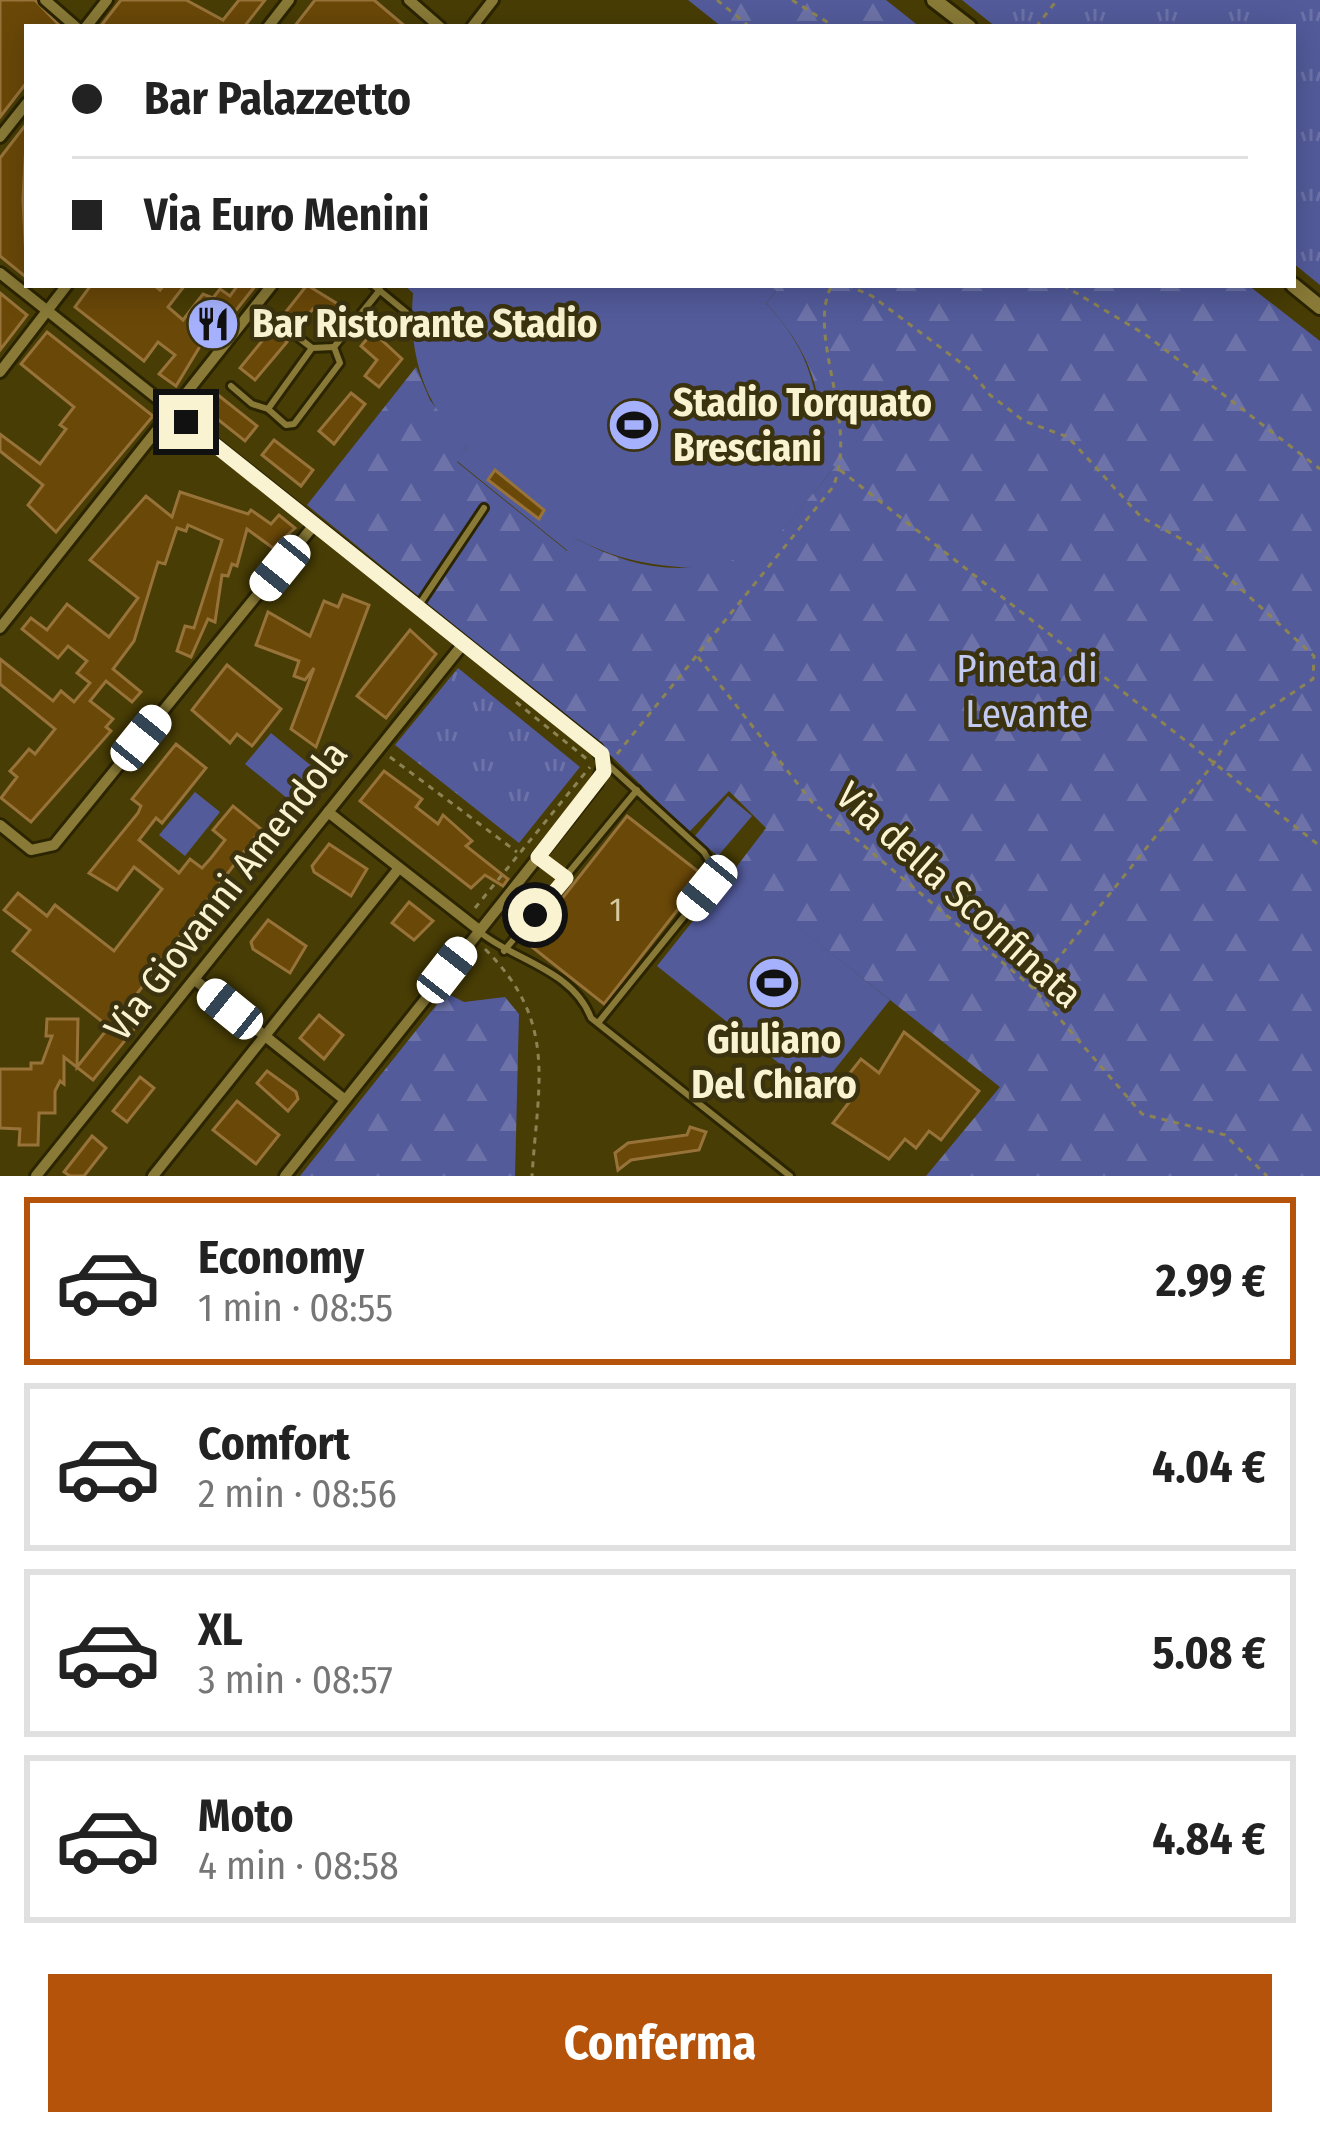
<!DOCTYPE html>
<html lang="it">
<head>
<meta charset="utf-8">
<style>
	:root { --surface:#fff; --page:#f2f2f2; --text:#222; --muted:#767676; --line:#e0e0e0; --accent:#b45309 }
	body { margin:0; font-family:"Fira Sans Condensed",sans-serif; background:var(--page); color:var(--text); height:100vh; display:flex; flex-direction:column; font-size:45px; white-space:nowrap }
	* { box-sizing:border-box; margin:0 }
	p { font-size:39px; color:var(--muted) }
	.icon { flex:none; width:66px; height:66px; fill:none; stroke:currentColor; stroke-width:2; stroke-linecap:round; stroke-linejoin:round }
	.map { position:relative; height:1176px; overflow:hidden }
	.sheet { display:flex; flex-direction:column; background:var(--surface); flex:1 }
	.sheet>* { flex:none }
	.guide { position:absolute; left:24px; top:24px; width:1272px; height:264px; border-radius:0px; box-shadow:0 6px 30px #0003; display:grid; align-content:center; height:264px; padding:0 48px; background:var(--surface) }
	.end { position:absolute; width:54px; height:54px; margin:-27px; border:15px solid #faf3d2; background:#111; box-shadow:0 0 0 6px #111 }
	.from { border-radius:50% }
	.car { position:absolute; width:36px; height:72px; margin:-36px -18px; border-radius:15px; box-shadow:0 0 9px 3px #0007; background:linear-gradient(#fff 24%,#345 0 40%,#fff 0 76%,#345 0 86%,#fff 0) }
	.guide b { display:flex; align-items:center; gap:42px; height:114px; font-size:45px }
	.guide b+b { border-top:3px solid var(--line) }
	.guide i { width:30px; height:30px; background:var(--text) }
	ul { padding:21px 0 0; list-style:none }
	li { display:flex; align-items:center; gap:36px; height:168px; margin:0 24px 18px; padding:0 24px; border:6px solid var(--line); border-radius:0px }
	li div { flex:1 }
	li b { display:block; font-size:45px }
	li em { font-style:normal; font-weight:700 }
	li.selected { border-color:var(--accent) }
	li>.icon { width:108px; height:108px; stroke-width:1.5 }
	.action { display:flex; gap:24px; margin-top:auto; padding:24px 48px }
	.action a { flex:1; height:138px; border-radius:0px; background:var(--accent); color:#fff; font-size:48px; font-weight:700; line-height:138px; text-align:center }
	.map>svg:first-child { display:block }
</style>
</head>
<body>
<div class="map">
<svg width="1320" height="1176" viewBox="0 0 1320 1176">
	<defs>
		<pattern id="forest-firs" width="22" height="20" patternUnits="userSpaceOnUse" patternTransform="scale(3)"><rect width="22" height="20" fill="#535b9b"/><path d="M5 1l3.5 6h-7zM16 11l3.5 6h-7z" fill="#6d73a8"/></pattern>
		<pattern id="park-tufts" width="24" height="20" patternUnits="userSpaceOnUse" patternTransform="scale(3)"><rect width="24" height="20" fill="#535b9b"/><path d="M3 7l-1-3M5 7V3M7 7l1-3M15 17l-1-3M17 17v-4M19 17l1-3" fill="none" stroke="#6d73a8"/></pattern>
	</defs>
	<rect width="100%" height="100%" fill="#483d05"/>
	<g fill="#535b9b">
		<path d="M 404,285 L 769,285 L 776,291 L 766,303 C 825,368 808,396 835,467 L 748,572 C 682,565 640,572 577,539 L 568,551 L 457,461 L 467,448 C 423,403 408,354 413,293 Z"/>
		<path d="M 271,733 L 325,777 L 299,808 L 245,764 Z"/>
		<path d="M 195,792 L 220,812 L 185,856 L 159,835 Z"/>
		<path d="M 728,796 L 752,816 L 718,856 L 694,837 Z"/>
		<path d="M 731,873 L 890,1000 L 816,1093 L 657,966 Z"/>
	</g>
	<g fill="url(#forest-firs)">
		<path d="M 688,0 L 886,0 L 920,27 L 722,27 Z"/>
		<path d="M 769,285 L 1248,285 L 1320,341 L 1320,1176 L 926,1176 L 1000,1087 L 731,874 L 766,828 L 729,791 L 689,832 L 597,742 L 307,505 L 416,367 L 430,400 L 467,448 L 457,462 L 567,551 L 577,539 C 629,567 676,576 733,560 L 748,571 L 835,467 L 818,453 C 827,392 807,348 766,303 L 776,291 Z"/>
		<path d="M 446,993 L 464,1002 L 505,997 L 519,1014 L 515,1176 L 300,1176 Z"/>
	</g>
	<g fill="url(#park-tufts)">
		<path d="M 962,0 L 1320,0 L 1320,285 L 1293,263 L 1293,27 L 996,27 Z"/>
		<path d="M 458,668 L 580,767 L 519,843 L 395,745 Z"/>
	</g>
	<g fill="#6a4808" stroke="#987339" stroke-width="3">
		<path d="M 0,0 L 35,0 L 61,27 L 27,27 L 27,82 L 0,117 Z"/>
		<path d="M 121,0 L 186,0 L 223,20 L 239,0 L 265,0 L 244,27 L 100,27 Z"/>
		<path d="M 315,0 L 374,0 L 406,27 L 294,27 Z"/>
		<path d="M 27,123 L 23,200 L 27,278 L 0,256 L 0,158 Z"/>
		<path d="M 91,285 L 154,285 L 160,290 L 164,285 L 185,285 L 168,307 L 183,320 L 203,294 L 213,298 L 220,289 L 230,296 L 238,285 L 256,285 L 214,338 L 208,333 L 176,386 L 159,374 L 175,355 L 158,342 L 144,361 L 75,307 Z"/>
		<path d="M 307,285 L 341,306 L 329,321 L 313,309 L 300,324 L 285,313 Z"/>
		<path d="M 0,293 L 27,315 L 0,350 Z"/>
		<path d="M 271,330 L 287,342 L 255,380 L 240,368 Z"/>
		<path d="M 47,332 L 153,416 L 56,532 L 28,505 L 43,485 L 0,451 L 0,434 L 40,464 L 66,429 L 60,425 L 74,407 L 21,364 Z"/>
		<path d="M 373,332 L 402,359 L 379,387 L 365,376 L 377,360 L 361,346 Z"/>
		<path d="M 351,393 L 365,404 L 334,444 L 319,431 Z"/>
		<path d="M 218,395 L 257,426 L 245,441 L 206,410 Z"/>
		<path d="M 274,440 L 313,470 L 301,486 L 262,455 Z"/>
		<path d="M 495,470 L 544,510 L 539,519 L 488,480 Z"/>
		<path d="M 180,492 L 248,514 L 251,510 L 271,524 L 279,515 L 295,528 L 273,548 L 247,529 L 237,566 L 232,564 L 228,576 L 222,575 L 215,622 L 208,619 L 191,657 L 177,651 L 185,626 L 194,628 L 222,540 L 188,525 L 186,531 L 177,528 L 165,564 L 158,562 L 134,641 L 113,669 L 141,692 L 132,702 L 106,681 L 90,701 L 113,719 L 106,727 L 111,731 L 31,822 L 1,798 L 17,777 L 10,771 L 18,762 L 29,749 L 35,754 L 55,729 L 0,684 L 0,659 L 53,701 L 61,691 L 74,702 L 90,683 L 77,673 L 87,661 L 68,646 L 58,658 L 22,629 L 31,618 L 47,630 L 67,604 L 109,637 L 138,598 L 90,560 L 146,496 L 172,517 Z"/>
		<path d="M 343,595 L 369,605 L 316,747 L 291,729 L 314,668 L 305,680 L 294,676 L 299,661 L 256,645 L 268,612 L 310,636 L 324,601 L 338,607 Z"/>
		<path d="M 410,630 L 436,654 L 386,718 L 357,696 Z"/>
		<path d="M 227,665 L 281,709 L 252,746 L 237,734 L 230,743 L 192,710 Z"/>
		<path d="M 176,744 L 206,768 L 162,823 L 156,818 L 139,840 L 179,873 L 190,859 L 202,868 L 211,858 L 225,840 L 213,830 L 233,806 L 261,829 L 136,995 L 152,1007 L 93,1080 L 64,1057 L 64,1084 L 60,1081 L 55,1091 L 55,1113 L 39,1113 L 38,1145 L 19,1145 L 20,1129 L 0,1128 L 0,1069 L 31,1069 L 31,1063 L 42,1063 L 52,1036 L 46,1036 L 47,1019 L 78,1019 L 77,1067 L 109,1027 L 13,951 L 30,930 L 4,910 L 18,893 L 47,916 L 55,905 L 114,951 L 162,889 L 134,867 L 117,890 L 89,873 L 138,813 L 141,806 L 132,799 Z"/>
		<path d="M 384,771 L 422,799 L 416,807 L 438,824 L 443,815 L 472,841 L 466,846 L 508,879 L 503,886 L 485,875 L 471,888 L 360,801 Z"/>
		<path d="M 627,816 L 704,876 L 604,1004 L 527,943 Z"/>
		<path d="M 329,844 L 367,869 L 351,896 L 314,872 L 312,866 Z"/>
		<path d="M 409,902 L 433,921 L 414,940 L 392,923 Z"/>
		<path d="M 268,920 L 306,946 L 290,973 L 253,949 L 251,942 Z"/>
		<path d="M 319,1015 L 343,1035 L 324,1059 L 300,1038 Z"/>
		<path d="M 904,1032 L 979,1091 L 941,1140 L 929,1131 L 916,1148 L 905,1139 L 889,1159 L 833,1123 L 857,1092 L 848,1085 L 854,1077 L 850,1073 L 861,1059 L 879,1073 Z"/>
		<path d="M 267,1071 L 296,1092 L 298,1099 L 288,1111 L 257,1083 Z"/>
		<path d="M 140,1077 L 154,1088 L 127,1122 L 113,1111 Z"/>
		<path d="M 237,1101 L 279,1135 L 256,1164 L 213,1130 Z"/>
		<path d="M 690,1127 L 706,1132 L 699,1150 L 631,1160 L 618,1170 L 615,1153 L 628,1143 L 687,1135 Z"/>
		<path d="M 92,1136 L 106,1148 L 84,1176 L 70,1176 L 64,1172 Z"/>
	</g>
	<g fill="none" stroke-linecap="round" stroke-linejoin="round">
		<g stroke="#2b2400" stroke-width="12">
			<g id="service">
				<path d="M 373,285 L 407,313"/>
				<path d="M 256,305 L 312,348 L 268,409 L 286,425 L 294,424 L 340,363 L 334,347 L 312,348"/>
				<path d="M 334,347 L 380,290"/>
				<path d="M 231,386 L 252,404 L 268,409"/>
				<path d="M 419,605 L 484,508"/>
				<path d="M 538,857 L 566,878"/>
				<path d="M 481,933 C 514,960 573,970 591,1018 L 790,1176"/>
				<path d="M 504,951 L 637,790"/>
				<path d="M 598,1023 L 707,888 L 714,869 L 704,852 L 605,762"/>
			</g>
		</g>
		<g stroke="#2b2400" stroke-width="16">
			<g id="minor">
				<path d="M 45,0 L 76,27"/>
				<path d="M 409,0 L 440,27"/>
				<path d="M 86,27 L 107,0"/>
				<path d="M 268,27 L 289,0"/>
				<path d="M 472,27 L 493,0"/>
				<path d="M 0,137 L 27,103"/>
				<path d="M 0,273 L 597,749 L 605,762 L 597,783 L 285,1176"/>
				<path d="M 0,372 L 67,285"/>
				<path d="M 0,628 L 272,285"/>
				<path d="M 328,812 L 479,930"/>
				<path d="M 0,825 L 31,850 L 54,845 L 314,525"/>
				<path d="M 195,980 L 345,1100"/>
				<path d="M 36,1176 L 463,644"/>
				<path d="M 153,1176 L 399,868"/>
			</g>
		</g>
		<g stroke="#2b2400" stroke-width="20">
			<g id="tertiary">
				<path d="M 934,0 L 969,27"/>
				<path d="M 1293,285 L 1320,307"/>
			</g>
		</g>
		<g stroke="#8c8354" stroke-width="3" stroke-dasharray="6 6" stroke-linecap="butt">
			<path d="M 717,0 L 750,27"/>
			<path d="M 792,0 L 835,27"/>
			<path d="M 1036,27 L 1057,0"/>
			<path d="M 847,285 L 872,296 L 969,369 L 990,395 L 1024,421 L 1068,437 L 1141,517 L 1194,546 L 1314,656 L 1313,679 L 1230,735 L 1214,763 L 1034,989"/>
			<path d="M 1063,285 L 1146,335 L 1320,469"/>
			<path d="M 840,470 L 1320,846"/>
			<path d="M 698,657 L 812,802 L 1034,989 L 1142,1114 L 1225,1135 L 1267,1176"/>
			<path d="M 516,702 L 588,760"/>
			<path d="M 617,754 L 833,487 C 860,422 805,334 832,285"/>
			<path d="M 390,757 L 517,852"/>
			<path d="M 475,908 L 590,767"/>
			<path d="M 485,949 C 558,1022 538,1082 532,1176"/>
		</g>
		<use href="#service" stroke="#897a37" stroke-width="6"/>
		<use href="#minor" stroke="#897a37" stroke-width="10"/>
		<use href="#tertiary" stroke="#897a37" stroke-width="14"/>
	</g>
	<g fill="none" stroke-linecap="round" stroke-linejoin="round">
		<path stroke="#faf3d2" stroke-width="15" d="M 186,422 L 602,754 L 604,772 L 538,857 L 566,878 L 535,915"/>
	</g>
	<defs>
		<g id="restaurant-disc" transform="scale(2.7)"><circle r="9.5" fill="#a5b1fc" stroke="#3b330f"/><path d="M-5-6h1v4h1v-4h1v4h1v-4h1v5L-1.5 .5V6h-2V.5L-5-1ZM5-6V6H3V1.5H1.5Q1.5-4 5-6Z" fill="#111"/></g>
		<g id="stadium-disc" transform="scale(2.7)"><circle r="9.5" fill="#a5b1fc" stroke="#3b330f"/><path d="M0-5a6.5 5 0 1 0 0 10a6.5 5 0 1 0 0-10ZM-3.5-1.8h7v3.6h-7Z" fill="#111"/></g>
	</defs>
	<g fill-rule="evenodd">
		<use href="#restaurant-disc" x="213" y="324"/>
		<use href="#stadium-disc" x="634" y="425"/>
		<use href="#stadium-disc" x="774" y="983"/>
	</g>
	<g text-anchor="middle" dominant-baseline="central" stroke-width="9" stroke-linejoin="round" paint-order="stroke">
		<g font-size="33" fill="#d6c8a0">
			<text x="616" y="910">1</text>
		</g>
		<g font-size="39" font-weight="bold" fill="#faf3d2" stroke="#3b330f" text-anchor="start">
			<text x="252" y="324">Bar Ristorante Stadio</text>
			<text x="673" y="403">Stadio Torquato<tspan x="673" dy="45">Bresciani</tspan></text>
			<text x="774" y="1040" text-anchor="middle">Giuliano<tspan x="774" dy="45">Del Chiaro</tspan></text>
		</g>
		<g font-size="39" fill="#c3caf1" stroke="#3b330f">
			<text x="1027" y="669">Pineta di<tspan x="1027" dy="45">Levante</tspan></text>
		</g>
		<g font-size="39" fill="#faf3d2" stroke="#3b330f">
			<text transform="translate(226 891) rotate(-52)">Via Giovanni Amendola</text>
			<text transform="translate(959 895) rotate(42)">Via della Sconfinata</text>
		</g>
	</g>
</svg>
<i class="end from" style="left:535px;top:915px"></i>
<i class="end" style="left:186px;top:422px"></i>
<i class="car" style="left:280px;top:568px;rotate:219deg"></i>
<i class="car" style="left:141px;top:738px;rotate:39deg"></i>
<i class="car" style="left:707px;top:888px;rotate:219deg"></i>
<i class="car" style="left:447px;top:970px;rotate:38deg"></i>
<i class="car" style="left:230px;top:1009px;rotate:309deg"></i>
<div class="guide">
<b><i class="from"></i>Bar Palazzetto</b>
<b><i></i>Via Euro Menini</b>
</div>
</div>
<section class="sheet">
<ul>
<li class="selected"><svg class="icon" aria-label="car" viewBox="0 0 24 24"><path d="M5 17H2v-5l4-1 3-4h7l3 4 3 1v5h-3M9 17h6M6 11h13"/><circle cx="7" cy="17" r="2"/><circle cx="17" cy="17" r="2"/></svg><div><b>Economy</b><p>1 min · 08:55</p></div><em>2.99 €</em></li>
<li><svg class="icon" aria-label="car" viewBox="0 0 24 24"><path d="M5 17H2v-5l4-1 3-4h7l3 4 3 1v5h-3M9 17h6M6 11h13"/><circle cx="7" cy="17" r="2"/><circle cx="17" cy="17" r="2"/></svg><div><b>Comfort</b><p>2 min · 08:56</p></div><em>4.04 €</em></li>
<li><svg class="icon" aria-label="car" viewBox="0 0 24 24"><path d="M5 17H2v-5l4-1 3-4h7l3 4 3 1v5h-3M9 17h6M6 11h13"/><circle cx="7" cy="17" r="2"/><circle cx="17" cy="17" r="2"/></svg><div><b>XL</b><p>3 min · 08:57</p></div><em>5.08 €</em></li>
<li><svg class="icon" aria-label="car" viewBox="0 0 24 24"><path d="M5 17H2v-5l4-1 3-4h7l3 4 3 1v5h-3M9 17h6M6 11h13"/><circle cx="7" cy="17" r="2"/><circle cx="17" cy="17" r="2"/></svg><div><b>Moto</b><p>4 min · 08:58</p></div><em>4.84 €</em></li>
</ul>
<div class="action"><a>Conferma</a></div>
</section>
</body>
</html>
